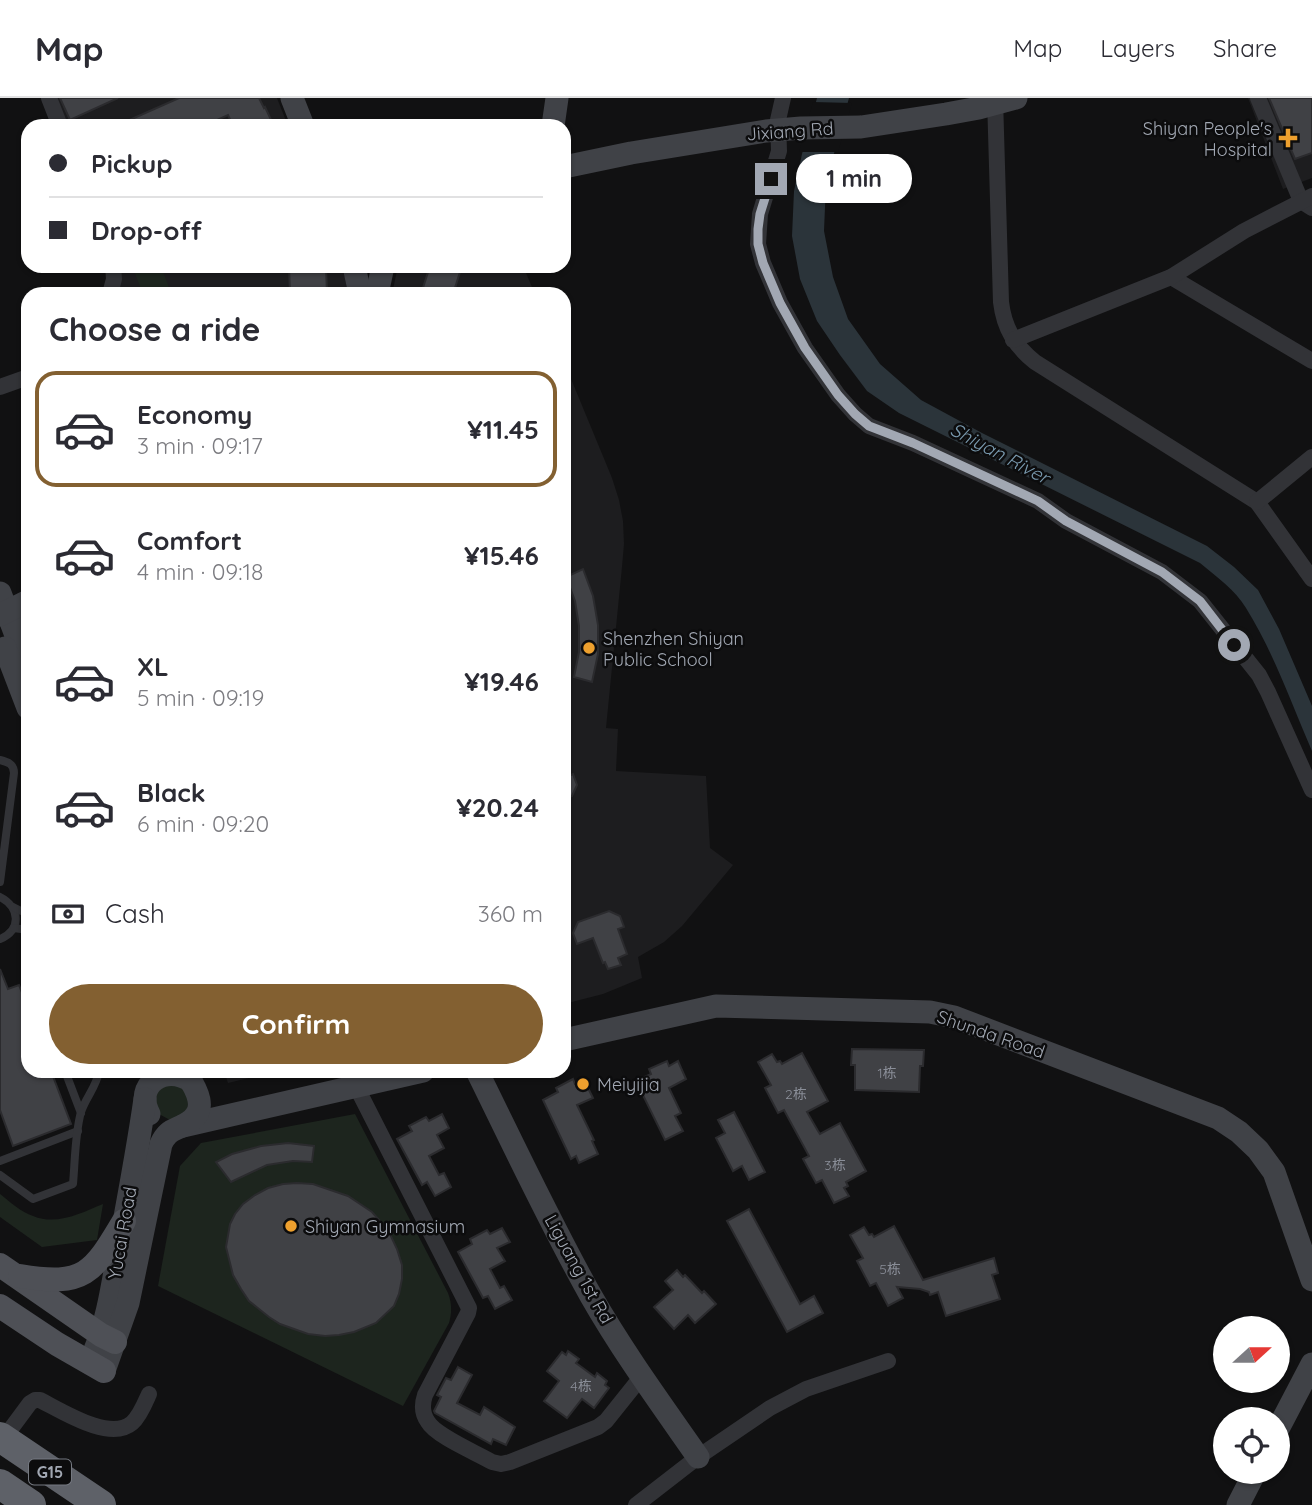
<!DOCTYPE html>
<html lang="en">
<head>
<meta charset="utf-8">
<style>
	:root { --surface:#fff; --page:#f2f2f3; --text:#2b2b33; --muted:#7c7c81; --line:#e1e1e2; --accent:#836031 }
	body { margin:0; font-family:Quicksand,"Noto Sans SC",sans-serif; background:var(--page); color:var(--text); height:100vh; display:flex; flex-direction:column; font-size:26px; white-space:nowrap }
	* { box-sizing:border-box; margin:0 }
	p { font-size:23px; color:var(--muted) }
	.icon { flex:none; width:38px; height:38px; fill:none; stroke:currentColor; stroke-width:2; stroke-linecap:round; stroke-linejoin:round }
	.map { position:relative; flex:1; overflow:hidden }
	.panel { position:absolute; left:21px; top:189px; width:550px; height:791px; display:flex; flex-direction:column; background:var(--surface); border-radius:21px; box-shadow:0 2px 5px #0004 }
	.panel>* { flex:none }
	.top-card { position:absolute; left:21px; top:21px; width:550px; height:154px; border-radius:21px; box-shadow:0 2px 5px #0004; display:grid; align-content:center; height:154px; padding:0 28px; background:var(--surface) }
	.needle { width:46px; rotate:69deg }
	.buttons { position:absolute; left:1213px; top:1218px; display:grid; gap:14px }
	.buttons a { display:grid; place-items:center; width:77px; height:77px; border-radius:50%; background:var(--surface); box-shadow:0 2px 5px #0004; font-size:35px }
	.end { position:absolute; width:32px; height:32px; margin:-16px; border:9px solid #a2a8b3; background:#111; box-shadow:0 0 0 4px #111 }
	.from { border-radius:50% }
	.bubble { position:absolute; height:49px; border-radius:24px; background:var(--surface); box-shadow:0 2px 5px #0004; font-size:23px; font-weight:800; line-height:49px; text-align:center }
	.top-card b { display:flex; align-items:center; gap:24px; height:66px; font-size:26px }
	.top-card b+b { border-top:2px solid var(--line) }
	.top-card i { width:18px; height:18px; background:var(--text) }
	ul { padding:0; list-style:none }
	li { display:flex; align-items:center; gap:21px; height:116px; margin:0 14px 10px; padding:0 14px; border:4px solid transparent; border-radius:21px }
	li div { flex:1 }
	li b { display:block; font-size:26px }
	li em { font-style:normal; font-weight:800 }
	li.on { border-color:var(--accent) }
	li>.icon { width:63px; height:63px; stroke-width:1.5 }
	h2 { padding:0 28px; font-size:32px; line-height:84px }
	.pay { display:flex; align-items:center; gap:18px; height:77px; padding:0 28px; font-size:26px }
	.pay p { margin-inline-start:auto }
	.cta { display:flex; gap:14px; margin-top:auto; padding:14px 28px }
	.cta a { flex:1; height:80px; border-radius:42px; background:var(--accent); color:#fff; font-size:28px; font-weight:800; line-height:80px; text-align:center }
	header { display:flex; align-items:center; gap:42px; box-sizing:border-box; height:98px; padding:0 35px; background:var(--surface); border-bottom:2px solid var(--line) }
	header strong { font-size:33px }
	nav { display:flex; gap:38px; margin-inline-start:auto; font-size:24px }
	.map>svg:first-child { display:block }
</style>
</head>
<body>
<header>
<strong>Map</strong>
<nav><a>Map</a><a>Layers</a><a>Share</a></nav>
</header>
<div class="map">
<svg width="1312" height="1407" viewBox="0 0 1312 1407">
	<rect width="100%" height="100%" fill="#111112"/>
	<g fill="#1d1d1f">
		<path d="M 56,0 L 277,0 L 288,28 L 67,28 Z"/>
		<path d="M 1248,0 L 1312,0 L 1312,80 L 1283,91 Z"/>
		<path d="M 121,168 L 341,168 L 345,179 L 348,196 L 117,196 Z"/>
		<path d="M 398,168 L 523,168 L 535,196 L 392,196 Z"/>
		<path d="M 564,264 L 612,380 L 619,402 L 623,423 L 624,446 L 622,469 L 606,630 L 618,631 L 616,673 L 706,678 L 710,750 L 733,767 L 682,828 L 664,844 L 638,859 L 642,880 L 603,896 L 564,906 Z"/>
		<path d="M 224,973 L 277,973 L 228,985 Z"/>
	</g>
	<g fill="#1d251e">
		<path d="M 132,168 L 161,168 L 171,195 L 167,196 L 143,196 Z"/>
		<path d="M 166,984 L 189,992 L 187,1016 L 170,1022 L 159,1016 L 154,999 Z"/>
		<path d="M 355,1016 L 448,1195 C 452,1206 452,1214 449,1225 L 403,1308 L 158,1188 L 180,1068 L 201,1045 Z"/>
		<path d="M 0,1096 C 10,1104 21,1114 33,1118 C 57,1128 81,1115 103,1106 L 97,1142 L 42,1149 L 0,1119 Z"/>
	</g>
	<path fill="#2b343a" d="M 817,0 L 849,0 L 826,85 L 824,133 L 833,179 L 848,221 L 880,266 L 921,302 L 982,335 L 1207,448 L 1234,469 L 1258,492 L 1279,531 L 1312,608 L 1312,653 C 1292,607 1273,553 1246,510 C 1235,492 1217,479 1200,465 L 899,315 L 867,293 L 840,257 L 817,223 L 800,181 L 792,138 L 794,93 L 802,56 Z"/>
	<path fill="#111112" d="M 813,4 L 852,5 L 838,54 L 799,54 Z"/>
	<g fill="#404145" stroke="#2b2b2e" stroke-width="2">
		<path d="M 60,0 L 118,0 L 70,22 Z"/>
		<path d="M 179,0 L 259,0 L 264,10 L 265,9 L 274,28 L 233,28 L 228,17 L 204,28 L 116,28 Z"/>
		<path d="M 1269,0 L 1312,0 L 1312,55 L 1295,61 Z"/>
		<path d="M 289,168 L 326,168 L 327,196 L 290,196 Z"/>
		<path d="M 430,168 L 450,168 L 461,171 L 453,196 L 421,196 Z"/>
		<path d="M 583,471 L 593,498 L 598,527 L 598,556 L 592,584 L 574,579 L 579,554 L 579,528 L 575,503 L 566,479 Z"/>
		<path d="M 573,676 L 577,687 L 572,698 L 564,701 L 564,680 Z"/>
		<path d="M 609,813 L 620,818 L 624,829 L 618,831 L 627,856 L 618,860 L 621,867 L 608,871 L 605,864 L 603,865 L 593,840 L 577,846 L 573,835 L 578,824 Z"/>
		<path d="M 0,871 L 8,891 L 19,887 L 28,910 L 28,973 L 51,973 L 71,1026 L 13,1048 L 0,1012 Z"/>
		<path d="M 852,951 L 924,952 L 923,968 L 920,968 L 919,994 L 855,992 L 855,967 L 851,967 Z"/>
		<path d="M 802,955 L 828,1003 L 807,1014 L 818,1033 L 820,1036 L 840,1025 L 866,1073 L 846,1084 L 848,1088 L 844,1090 L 849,1098 L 834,1105 L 822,1082 L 816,1085 L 803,1061 L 809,1058 L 784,1012 L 778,1015 L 765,990 L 771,987 L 758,964 L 772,956 L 777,964 L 780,963 L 782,966 Z"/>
		<path d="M 667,963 L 669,968 L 678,963 L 686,981 L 669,990 L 681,1015 L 675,1018 L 683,1033 L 665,1042 L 636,983 L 651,976 L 649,971 Z"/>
		<path d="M 573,981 L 575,986 L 584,982 L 593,1000 L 577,1007 L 594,1042 L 592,1043 L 598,1056 L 579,1065 L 576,1058 L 571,1061 L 543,1002 L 558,994 L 556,990 Z"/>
		<path d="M 734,1014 L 765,1074 L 749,1082 L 742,1068 L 733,1073 L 716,1040 L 725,1035 L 718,1022 Z"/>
		<path d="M 442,1016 L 449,1030 L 437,1037 L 444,1050 L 429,1058 L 439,1077 L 444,1075 L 451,1089 L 435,1098 L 427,1084 L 422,1087 L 397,1041 L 412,1033 L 409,1028 L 426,1019 L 429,1023 Z"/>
		<path d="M 288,1045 L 314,1048 L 312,1064 L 293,1063 L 267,1067 L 231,1084 L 216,1064 L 232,1056 L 261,1048 Z"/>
		<path d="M 297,1085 L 313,1086 L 348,1098 L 372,1114 L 388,1132 L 397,1151 L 402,1167 L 402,1181 L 399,1196 L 394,1208 L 376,1225 L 354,1234 L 339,1237 L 325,1238 L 308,1236 L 280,1226 L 269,1219 L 249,1203 L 241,1191 L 233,1177 L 226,1149 L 230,1126 L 235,1116 L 243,1106 L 255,1097 L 268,1090 L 283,1086 Z"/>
		<path d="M 749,1111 L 800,1206 L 814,1198 L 823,1215 L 787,1234 L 727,1123 Z"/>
		<path d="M 894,1128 L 923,1182 L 994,1160 L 998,1175 L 992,1177 L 1000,1201 L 946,1218 L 938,1194 L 930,1197 L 929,1194 L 920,1191 L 897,1189 L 903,1200 L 888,1208 L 876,1185 L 870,1188 L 857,1163 L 863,1160 L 850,1137 L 864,1129 L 869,1137 L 872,1136 L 874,1139 Z"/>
		<path d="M 502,1130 L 510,1144 L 497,1150 L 505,1163 L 490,1171 L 500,1190 L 504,1188 L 512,1202 L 495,1211 L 488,1198 L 483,1200 L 458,1154 L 472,1146 L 470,1141 L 487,1132 L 490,1136 Z"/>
		<path d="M 677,1172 L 683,1179 L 685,1177 L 702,1195 L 704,1193 L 716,1206 L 695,1225 L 688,1217 L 674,1231 L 654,1209 L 673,1192 L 665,1183 Z"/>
		<path d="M 568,1253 L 579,1261 L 576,1265 L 595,1279 L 597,1275 L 607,1283 L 605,1287 L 609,1290 L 594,1310 L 582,1301 L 567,1320 L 544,1303 L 559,1283 L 547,1273 L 562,1254 L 566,1257 Z"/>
		<path d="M 458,1269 L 472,1277 L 457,1305 L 480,1317 L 484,1309 L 515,1329 L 506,1347 L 493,1341 L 491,1346 L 435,1315 L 434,1313 L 441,1299 L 437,1297 L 446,1280 L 451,1282 Z"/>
	</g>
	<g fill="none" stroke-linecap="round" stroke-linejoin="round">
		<g stroke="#323337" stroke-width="8">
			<path d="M 0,662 C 8,664 14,666 14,675 L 0,784"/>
			<path d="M 0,799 C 20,809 22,832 0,841"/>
			<path d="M 13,809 L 21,813 L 28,813"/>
			<path d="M 14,830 L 28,832"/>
			<path d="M 65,973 L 81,1015"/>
			<path d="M 0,1063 L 78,1033"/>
			<path d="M 0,1077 L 33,1101 L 73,1086 C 75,1064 75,1035 81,1014 C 86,999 97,988 99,973"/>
		</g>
		<g stroke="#323337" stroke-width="16">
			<path d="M 49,0 L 60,28"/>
			<path d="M 783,0 L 778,22 L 779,53 L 760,116 L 758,146 L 763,165 L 780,205 L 805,250 L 838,297 L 855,316 L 869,328 L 913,345 L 1038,403 L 1066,423 L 1162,474 L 1200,503 L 1259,577 L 1268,594 L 1312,692"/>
			<path d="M 995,0 L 1001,204 C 1004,230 1015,248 1035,264 L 1257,404 L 1312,481"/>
			<path d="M 1258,0 L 1301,103 L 1312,110"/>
			<path d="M 1171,179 L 1312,263"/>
			<path d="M 110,196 L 114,181 L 113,168"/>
			<path d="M 1013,242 L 1171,179 L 1244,133 L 1312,98"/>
			<path d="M 0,289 L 28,279"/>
			<path d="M 1257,404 L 1312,359"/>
			<path d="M 356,988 L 469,1210 L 468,1215 L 425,1297 C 422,1306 422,1316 428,1324 C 436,1338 477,1355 492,1364 L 501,1366 L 510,1364 L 598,1329 L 606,1323 L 642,1278"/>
			<path d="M 10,1332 L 30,1305 L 35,1302 L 40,1302 C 62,1313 110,1344 132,1325 C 140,1318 145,1305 149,1296"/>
			<path d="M 636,1407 L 698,1359 L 770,1310 L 806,1291 L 888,1263"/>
		</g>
		<g stroke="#404247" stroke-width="23">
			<path d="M 292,0 L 303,28"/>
			<path d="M 553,28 L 557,0"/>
			<path d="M 564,69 L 631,55 L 766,33 L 801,30 L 861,29 L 946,16 L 979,10 L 1016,0"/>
			<path d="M 354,168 L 360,196"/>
			<path d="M 377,196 L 383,168"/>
			<path d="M 0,495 L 28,569"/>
			<path d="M 0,517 L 28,503"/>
			<path d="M 5,550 L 28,610"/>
			<path d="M 564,942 L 716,908 L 930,914 L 954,919 L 1218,1020 L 1239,1034 L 1258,1052 L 1274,1074 L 1312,1182"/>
			<path d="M 477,973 C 514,1048 550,1125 591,1198 C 623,1254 661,1306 698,1359"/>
			<path d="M 149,1016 C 134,987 165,965 191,983"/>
			<path d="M 183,1028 L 423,973"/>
			<path d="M 95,1252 C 109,1218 113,1182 120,1146 C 129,1098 138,1050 145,1001"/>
			<path d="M 104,1273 L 128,1205 L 161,1046 C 168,1031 174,1033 186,1026 C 211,1012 195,989 185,973"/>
			<path d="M 1278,1331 L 1312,1266"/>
			<path d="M 1238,1407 L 1255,1374"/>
		</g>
		<g stroke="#4e5056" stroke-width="24">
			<path d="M 0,1167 L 101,1237 L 115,1244"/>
			<path d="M 20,1178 C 85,1189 93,1175 124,1123"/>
			<path d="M 0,1208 L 57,1246 L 104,1273"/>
		</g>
		<g stroke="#5e6168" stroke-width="30">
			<path d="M 0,1339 L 101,1407"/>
			<path d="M 0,1386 L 31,1407"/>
		</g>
	</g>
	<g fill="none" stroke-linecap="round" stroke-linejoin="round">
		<path stroke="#a2a8b3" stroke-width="9" d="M 771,81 L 760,116 L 758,131 L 758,146 L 763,165 L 780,205 L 805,250 L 838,297 L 855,316 L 869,328 L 913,345 L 1038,403 L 1066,423 L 1162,474 L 1200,503 L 1234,547"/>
	</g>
	<g fill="#eea02e" stroke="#0c0c0d" stroke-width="2.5">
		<path d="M1284.5 29.5h7v7h7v7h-7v7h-7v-7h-7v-7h7z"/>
		<circle cx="589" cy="550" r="7"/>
		<circle cx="583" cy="986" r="7"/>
		<circle cx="291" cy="1128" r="7"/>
	</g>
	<g text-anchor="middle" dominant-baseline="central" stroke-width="5" stroke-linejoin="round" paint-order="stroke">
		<g font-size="14" fill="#8a8e98">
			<text x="887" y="975">1栋</text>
			<text x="796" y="996">2栋</text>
			<text x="835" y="1067">3栋</text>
			<text x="890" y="1171">5栋</text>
			<text x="581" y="1288">4栋</text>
		</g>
		<rect fill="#0c0c0d" stroke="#757981" stroke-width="2" x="29" y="1361.5" width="42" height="25" rx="5"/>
		<g font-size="16" font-weight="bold" fill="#a2a8b3">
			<text x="50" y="1374">G15</text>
		</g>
		<g font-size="18" fill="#a2a8b3" stroke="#0c0c0d" text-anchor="start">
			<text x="1272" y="30" text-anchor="end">Shiyan People's<tspan x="1272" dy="21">Hospital</tspan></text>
			<text x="603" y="540">Shenzhen Shiyan<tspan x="603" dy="21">Public School</tspan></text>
			<text x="597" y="986">Meiyijia</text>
			<text x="305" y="1128">Shiyan Gymnasium</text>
		</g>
		<g font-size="18" fill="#a2a8b3" stroke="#0c0c0d">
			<text transform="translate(790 33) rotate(-4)">Jixiang Rd</text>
			<text transform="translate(991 936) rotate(19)">Shunda Road</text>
			<text transform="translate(122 1135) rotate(-80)">Yucai Road</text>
			<text transform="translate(579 1171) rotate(61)">Liguang 1st Rd</text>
		</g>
		<g font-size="19" font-style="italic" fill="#7999ae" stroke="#0c0c0d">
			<text transform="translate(1000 355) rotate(28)">Shiyan River</text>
		</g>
	</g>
</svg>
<div class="buttons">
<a><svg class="needle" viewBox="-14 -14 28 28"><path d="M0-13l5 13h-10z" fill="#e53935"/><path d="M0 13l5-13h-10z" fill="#7c7c81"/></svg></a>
<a><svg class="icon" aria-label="locate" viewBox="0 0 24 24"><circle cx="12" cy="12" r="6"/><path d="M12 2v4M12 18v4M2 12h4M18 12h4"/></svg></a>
</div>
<i class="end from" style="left:1234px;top:547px"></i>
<i class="end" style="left:771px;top:81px"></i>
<div class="bubble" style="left:796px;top:56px;width:116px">1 min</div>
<div class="top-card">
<b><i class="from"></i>Pickup</b>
<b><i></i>Drop-off</b>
</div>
<section class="panel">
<h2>Choose a ride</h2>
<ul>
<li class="on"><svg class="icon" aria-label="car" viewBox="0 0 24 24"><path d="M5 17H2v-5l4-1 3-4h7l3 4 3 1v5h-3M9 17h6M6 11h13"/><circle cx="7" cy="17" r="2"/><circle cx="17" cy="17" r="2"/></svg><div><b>Economy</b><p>3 min · 09:17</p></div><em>¥11.45</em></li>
<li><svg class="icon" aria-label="car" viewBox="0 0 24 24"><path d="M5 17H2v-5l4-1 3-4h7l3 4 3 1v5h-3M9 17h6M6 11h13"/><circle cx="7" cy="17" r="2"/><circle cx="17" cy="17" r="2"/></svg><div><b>Comfort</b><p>4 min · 09:18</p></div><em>¥15.46</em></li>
<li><svg class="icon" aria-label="car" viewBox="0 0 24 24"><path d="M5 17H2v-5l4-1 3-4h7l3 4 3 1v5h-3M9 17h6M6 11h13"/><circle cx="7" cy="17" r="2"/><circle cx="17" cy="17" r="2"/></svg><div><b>XL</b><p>5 min · 09:19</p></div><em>¥19.46</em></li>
<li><svg class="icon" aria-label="car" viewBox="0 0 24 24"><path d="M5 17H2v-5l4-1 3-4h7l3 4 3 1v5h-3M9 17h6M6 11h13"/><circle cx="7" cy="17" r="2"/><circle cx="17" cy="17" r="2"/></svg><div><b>Black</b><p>6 min · 09:20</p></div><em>¥20.24</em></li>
</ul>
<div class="pay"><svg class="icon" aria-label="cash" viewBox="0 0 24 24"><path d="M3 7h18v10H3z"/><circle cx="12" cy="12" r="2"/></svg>Cash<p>360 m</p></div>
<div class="cta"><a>Confirm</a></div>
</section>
</div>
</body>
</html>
